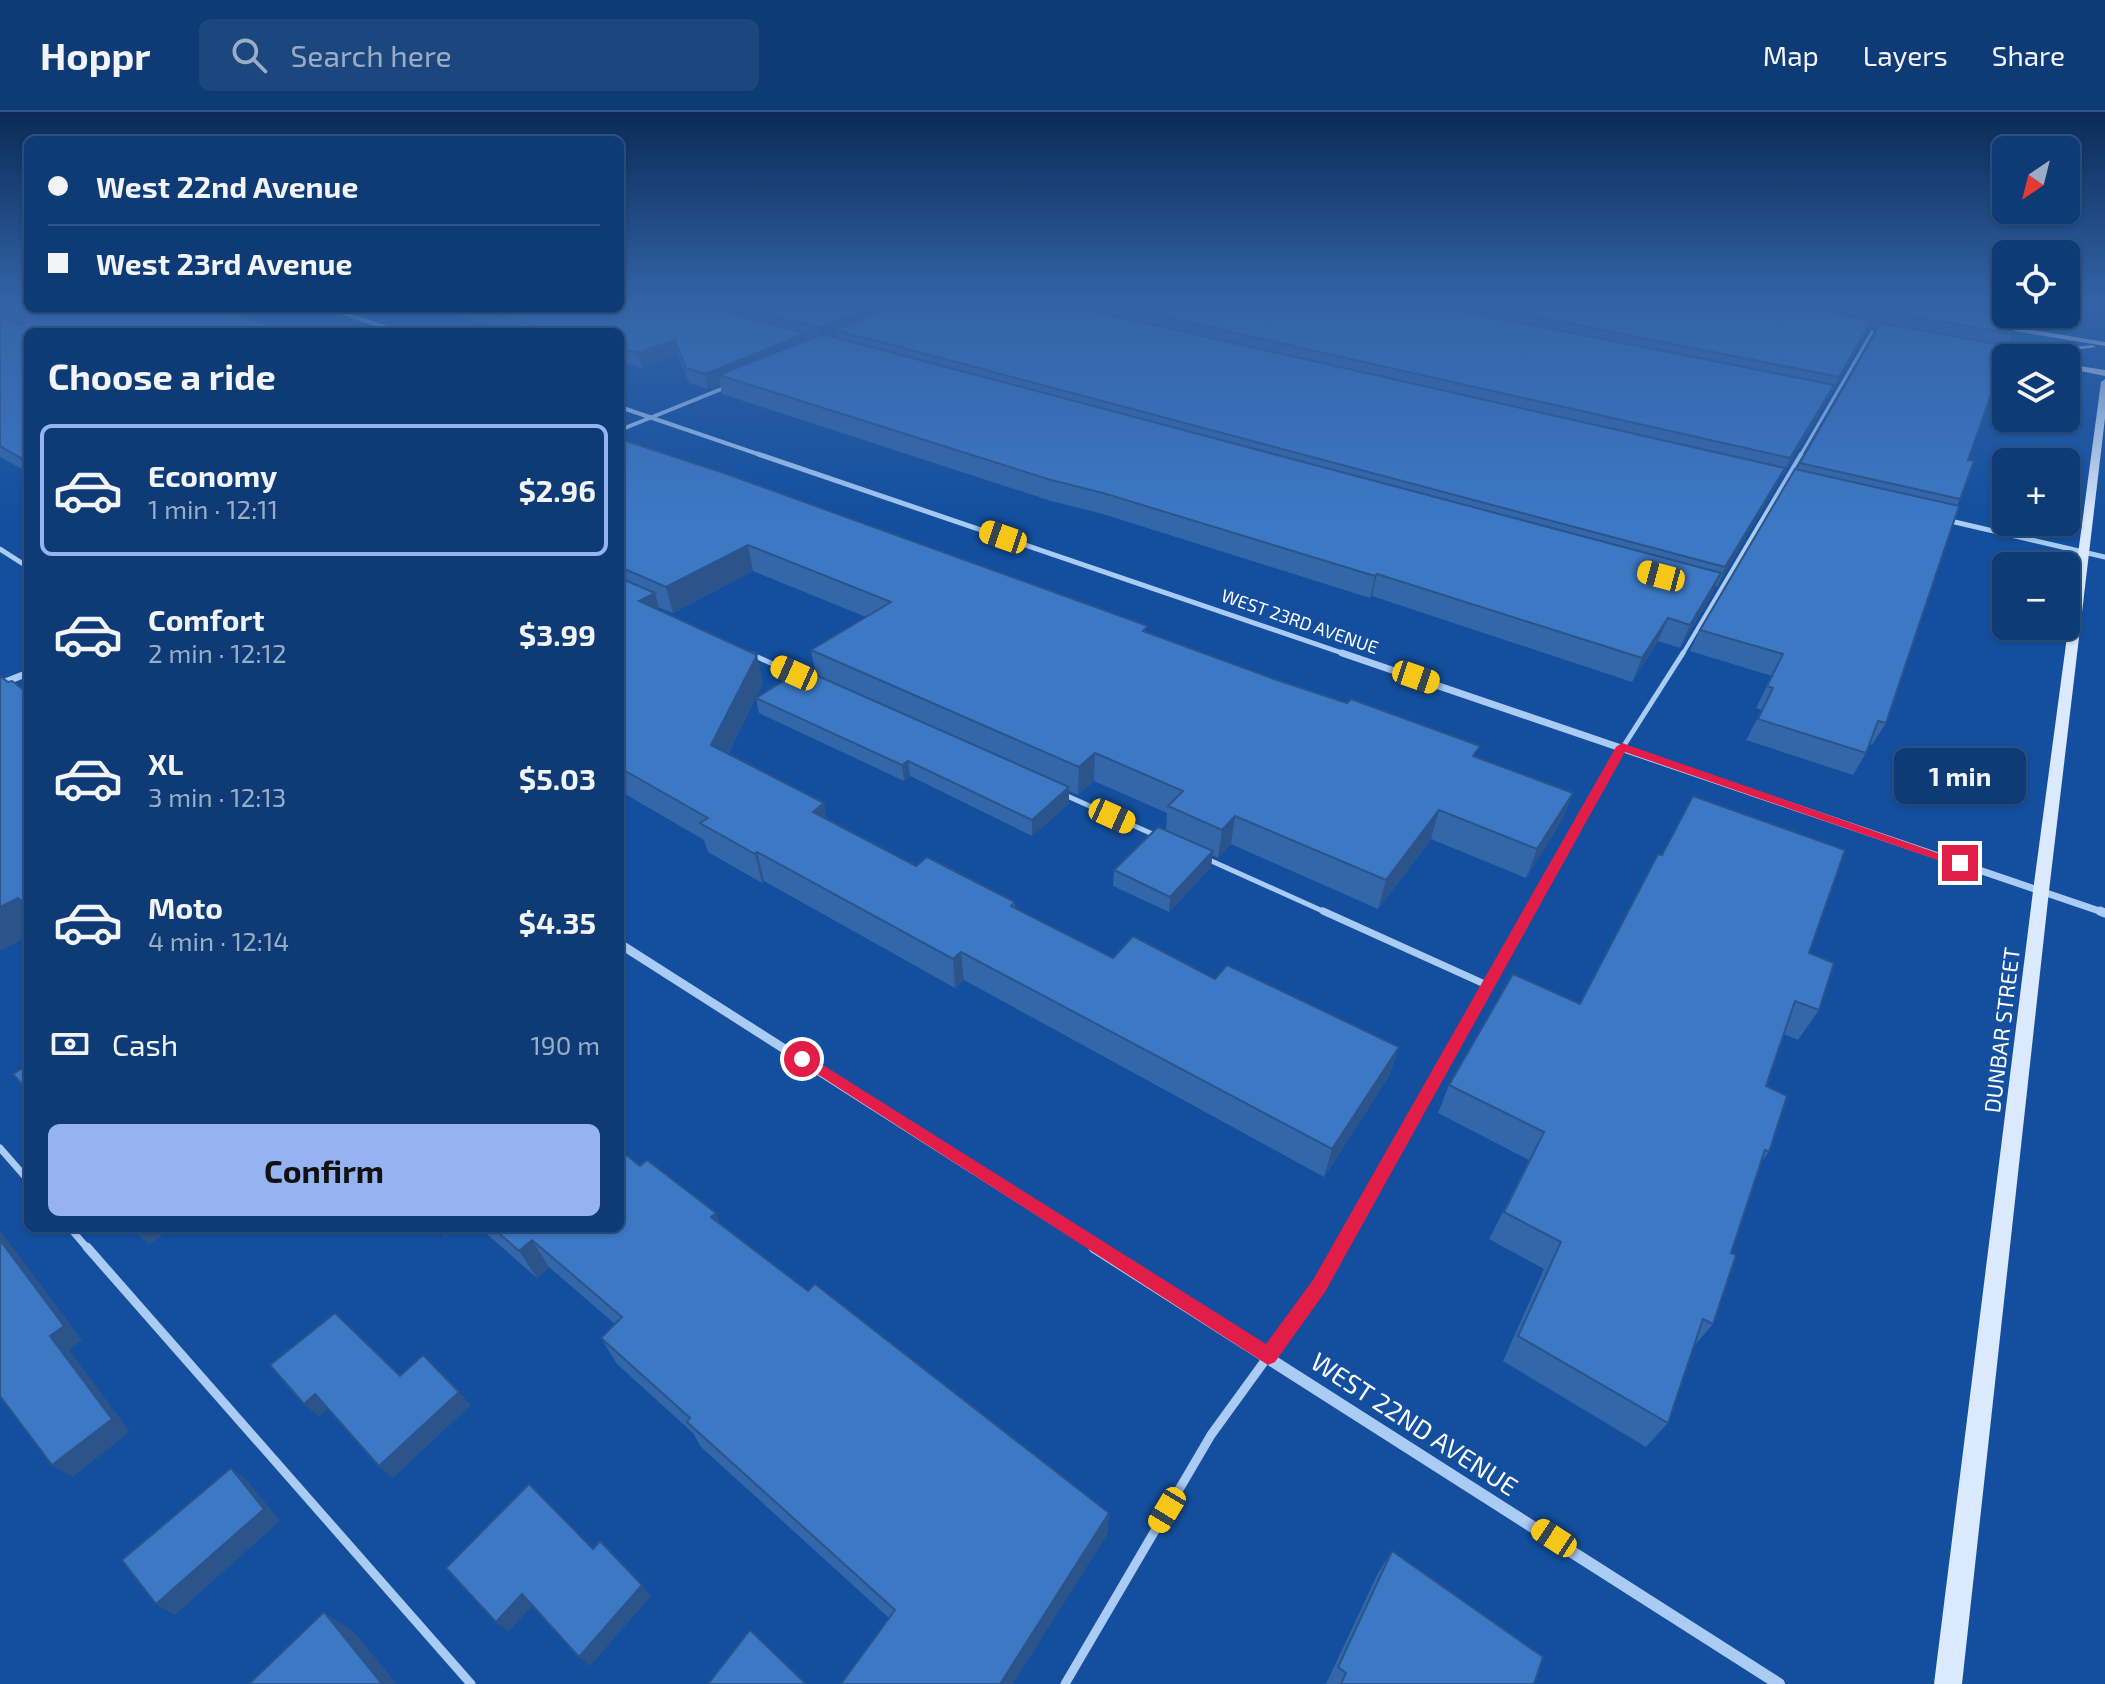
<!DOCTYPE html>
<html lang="en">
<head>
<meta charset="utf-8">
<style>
	:root { --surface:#0e3b76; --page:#1c467e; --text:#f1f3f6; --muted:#9badc5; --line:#2e5588; --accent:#95b2f1 }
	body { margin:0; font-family:"Exo 2",sans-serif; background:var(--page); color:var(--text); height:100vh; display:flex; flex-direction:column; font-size:30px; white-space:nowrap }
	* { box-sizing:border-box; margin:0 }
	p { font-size:26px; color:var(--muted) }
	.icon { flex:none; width:44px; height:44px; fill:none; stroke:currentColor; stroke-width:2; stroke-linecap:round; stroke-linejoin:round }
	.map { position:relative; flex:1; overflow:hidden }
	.panel { position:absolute; left:24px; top:216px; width:600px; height:904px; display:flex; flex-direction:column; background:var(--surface); border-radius:12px; box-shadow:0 2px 6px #0004,0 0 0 2px var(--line) }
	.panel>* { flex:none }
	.hud { position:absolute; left:24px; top:24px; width:600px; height:176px; border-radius:12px; box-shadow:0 2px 6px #0004,0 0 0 2px var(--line); display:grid; align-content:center; height:176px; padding:0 24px; background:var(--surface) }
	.needle { width:52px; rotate:215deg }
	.controls { position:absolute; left:1992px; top:24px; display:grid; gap:16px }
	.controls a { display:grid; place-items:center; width:88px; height:88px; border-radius:12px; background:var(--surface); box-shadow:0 2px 6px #0004,0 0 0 2px var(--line); font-size:40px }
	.end { position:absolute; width:36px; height:36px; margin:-18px; border:10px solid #e11d48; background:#fff; box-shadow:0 0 0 4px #fff }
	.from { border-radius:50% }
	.bubble { position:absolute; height:56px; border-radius:12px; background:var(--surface); box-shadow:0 2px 6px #0004,0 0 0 2px var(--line); font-size:26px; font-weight:700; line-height:56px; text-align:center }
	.car { position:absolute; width:24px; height:48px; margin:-24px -12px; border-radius:10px; box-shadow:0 0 6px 2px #0007; background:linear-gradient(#f5c518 24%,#345 0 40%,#f5c518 0 76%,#345 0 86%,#f5c518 0) }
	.hud b { display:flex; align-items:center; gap:28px; height:76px; font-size:30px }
	.hud b+b { border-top:2px solid var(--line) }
	.hud i { width:20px; height:20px; background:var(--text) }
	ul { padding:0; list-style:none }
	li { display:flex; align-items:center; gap:24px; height:132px; margin:0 16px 12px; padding:0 8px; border:4px solid transparent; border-radius:12px }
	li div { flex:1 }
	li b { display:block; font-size:30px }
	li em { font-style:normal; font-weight:700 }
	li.on { border-color:var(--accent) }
	li>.icon { width:72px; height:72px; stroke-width:1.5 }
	h2 { padding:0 24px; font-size:36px; line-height:96px }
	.pay { display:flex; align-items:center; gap:20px; height:88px; padding:0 24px; font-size:30px }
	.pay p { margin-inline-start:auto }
	.action { display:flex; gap:16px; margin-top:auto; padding:16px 24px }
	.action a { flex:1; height:92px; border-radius:12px; background:var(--accent); color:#111; font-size:32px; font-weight:700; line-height:92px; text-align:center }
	header { display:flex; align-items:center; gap:48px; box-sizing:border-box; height:112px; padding:0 40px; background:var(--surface); border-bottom:2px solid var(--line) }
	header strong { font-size:38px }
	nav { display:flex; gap:44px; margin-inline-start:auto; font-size:28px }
	.search { width:560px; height:72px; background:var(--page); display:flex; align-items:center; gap:20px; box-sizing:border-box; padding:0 28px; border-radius:12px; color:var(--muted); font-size:30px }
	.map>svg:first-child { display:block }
</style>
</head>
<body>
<header>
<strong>Hoppr</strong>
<div class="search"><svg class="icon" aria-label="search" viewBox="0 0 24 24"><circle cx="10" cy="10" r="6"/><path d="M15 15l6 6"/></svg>Search here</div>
<nav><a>Map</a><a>Layers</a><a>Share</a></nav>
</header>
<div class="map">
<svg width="2105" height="1572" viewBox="0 0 2105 1572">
	<rect width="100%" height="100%" fill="#134f9e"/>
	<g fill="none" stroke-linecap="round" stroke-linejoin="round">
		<path stroke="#aacbf4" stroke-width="3" d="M 1800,344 L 1872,220"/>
		<path stroke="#aacbf4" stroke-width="4" d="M 1682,543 L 1801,342"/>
		<g stroke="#aacbf4" stroke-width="5">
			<path d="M 751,542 L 799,564"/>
			<path d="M 1065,683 L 1157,724"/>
			<path d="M 1207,747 L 1327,801"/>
			<path d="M 1527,801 L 1602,668 L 1683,541"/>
		</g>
		<g stroke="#aacbf4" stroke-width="7">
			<path d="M 1323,799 L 1489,874"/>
			<path d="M 0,1036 L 28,1068"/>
			<path d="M 70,1116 L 88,1137"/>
			<path d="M 1340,1137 L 1529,799"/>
		</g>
		<g stroke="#aacbf4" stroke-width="9">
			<path d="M 87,1135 L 471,1572"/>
			<path d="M 1065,1572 L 1211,1323 L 1319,1174 L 1341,1135"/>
		</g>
		<g stroke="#aacbf4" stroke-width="4">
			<path d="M 328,196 L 399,220"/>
			<path d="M 620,295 L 764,344"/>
			<path d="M 620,318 L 729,274"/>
		</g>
		<g stroke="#aacbf4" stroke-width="5">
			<path d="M 758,342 L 1348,543"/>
			<path d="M 1946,408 L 2105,445"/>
			<path d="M 0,437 L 28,455"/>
		</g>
		<g stroke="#aacbf4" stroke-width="7">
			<path d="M 1342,541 L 2105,801"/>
			<path d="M 0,572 L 28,561"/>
		</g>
		<g stroke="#aacbf4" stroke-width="9">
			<path d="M 2100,799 L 2105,801"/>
			<path d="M 620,832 L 1098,1137"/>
		</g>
		<path stroke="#aacbf4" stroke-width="12" d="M 1094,1135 L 1779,1572"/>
		<g fill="#dae9fd" fill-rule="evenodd">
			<path d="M 1992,211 L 2105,230 L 2105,234 L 1989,215 Z"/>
			<path d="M 2001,231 L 2056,237 L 2092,233 L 2096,235 L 2056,241 L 2004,235 Z"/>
			<path d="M 1983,238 L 2020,244 L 2024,246 L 1986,242 Z"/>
			<path d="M 2066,252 L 2105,258 L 2105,264 L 2066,256 Z"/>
			<path d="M 2105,267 L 2105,306 L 2049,779 L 1962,1572 L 1934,1572 L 2033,779 L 2101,270 Z"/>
		</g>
	</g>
	<g fill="#3467a9">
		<path d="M 0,190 L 28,190 L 28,360 L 0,345 Z"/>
		<path d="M 620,190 L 2006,190 L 2006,202 L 2019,202 L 2016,213 L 2012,221 L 2013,222 L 2006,234 L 1968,348 L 1960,387 L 1957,394 L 1886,611 L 1872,633 L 1870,632 L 1866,641 L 1853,663 L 1746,628 L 1762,598 L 1756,596 L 1772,564 L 1690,539 L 1700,518 L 1796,358 L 1878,216 L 1869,214 L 1826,290 L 1782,364 L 1781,364 L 1776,374 L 1717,475 L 1715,474 L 1711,484 L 1680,536 L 1658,529 L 1632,570 L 1372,484 L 1370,486 L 1103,402 L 1051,389 L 722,282 L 720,272 L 708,277 L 689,271 L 678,242 L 642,256 L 620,249 L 620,220 L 513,220 L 438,196 L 620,196 Z"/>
		<path d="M 620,327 L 1148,520 L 1477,646 L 1573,681 L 1561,709 L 1526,766 L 1431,727 L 1378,797 L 1231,732 L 1218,746 L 1212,743 L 1211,755 L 1169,800 L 1113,774 L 1114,758 L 1166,718 L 1167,701 L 1094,669 L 1078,683 L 1069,679 L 1069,691 L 1032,724 L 910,664 L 904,669 L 759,601 L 756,586 L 816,563 L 811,538 L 866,505 L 753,459 L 673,501 L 658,495 L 659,498 L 763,571 L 728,642 L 827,707 L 916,754 L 1015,790 L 1015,796 L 1113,846 L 1215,867 L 1399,935 L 1389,964 L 1324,1065 L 964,868 L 955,876 L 764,769 L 762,771 L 708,740 L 704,728 L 620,679 Z"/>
		<path d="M 1809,841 L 1819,898 L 1798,928 L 1784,922 L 1766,974 L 1769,1040 L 1761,1050 L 1731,1141 L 1713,1212 L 1694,1234 L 1668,1311 L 1646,1335 L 1503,1249 L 1544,1157 L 1489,1127 L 1529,1048 L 1438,1001 L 1449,973 L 1580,892 Z"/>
		<path d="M 721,1112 L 808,1179 L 1109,1401 L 1107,1423 L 889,1506 L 700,1334 L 694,1322 L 617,1252 L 601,1226 L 615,1212 L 549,1155 L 537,1166 L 480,1116 L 620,1116 Z"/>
		<path d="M 1392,1439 L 1534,1572 L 1326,1572 L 1378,1461 Z"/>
	</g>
	<g fill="#2b548a">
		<path d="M 884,190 L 919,190 L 836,218 L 837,224 L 822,230 L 820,216 Z"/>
		<path d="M 1872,208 L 1865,223 L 1831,281 L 1839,265 Z"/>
		<path d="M 2016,213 L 2011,222 L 2007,215 Z"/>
		<path d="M 806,221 L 808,236 L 719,263 L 720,272 L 708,277 L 705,262 Z"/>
		<path d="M 675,228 L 678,242 L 642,256 L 638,241 Z"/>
		<path d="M 1834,273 L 1826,290 L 1782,364 L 1790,346 Z"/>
		<path d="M 1785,356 L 1776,374 L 1717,475 L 1725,455 Z"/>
		<path d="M 748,433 L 753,459 L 673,501 L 666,475 Z"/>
		<path d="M 1721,461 L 1711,484 L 1680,536 L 1690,513 Z"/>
		<path d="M 1377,462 L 1372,484 L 1370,486 L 1375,464 Z"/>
		<path d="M 655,481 L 662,507 L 639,489 Z"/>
		<path d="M 1668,506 L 1658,529 L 1632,570 L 1642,546 Z"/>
		<path d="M 757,543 L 763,571 L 718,661 L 711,633 Z"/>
		<path d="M 1095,641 L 1094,669 L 1078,683 L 1079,655 Z"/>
		<path d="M 908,649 L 910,664 L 904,669 L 902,653 Z"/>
		<path d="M 1069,675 L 1069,691 L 1032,724 L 1032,708 Z"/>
		<path d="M 1573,681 L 1561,709 L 1526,766 L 1537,737 Z"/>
		<path d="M 824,691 L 829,720 L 813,700 Z"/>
		<path d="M 1439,698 L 1431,727 L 1378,797 L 1386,768 Z"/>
		<path d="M 1235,704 L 1231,732 L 1218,746 L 1222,718 Z"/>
		<path d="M 1213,739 L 1211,755 L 1169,800 L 1170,785 Z"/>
		<path d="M 757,740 L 764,769 L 762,771 L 755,742 Z"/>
		<path d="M 18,786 L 28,797 L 28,825 L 0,839 L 0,795 Z"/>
		<path d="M 961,840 L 964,868 L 955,876 L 953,847 Z"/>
		<path d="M 1399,935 L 1389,964 L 1324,1065 L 1332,1037 Z"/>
		<path d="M 716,1101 L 727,1129 L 711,1105 Z"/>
		<path d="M 131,1116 L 172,1116 L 149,1133 Z"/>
		<path d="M 438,1116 L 456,1116 L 445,1126 Z"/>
		<path d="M 0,1118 L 82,1228 L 69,1238 L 130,1320 L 72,1365 L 52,1353 L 50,1224 L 0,1128 Z"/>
		<path d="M 532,1128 L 549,1155 L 537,1166 L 519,1139 Z"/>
		<path d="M 459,1280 L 471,1293 L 393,1366 L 379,1354 Z"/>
		<path d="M 315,1282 L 329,1296 L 319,1305 L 304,1292 Z"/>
		<path d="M 231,1356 L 247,1368 L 280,1409 L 175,1503 L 156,1492 Z"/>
		<path d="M 1109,1401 L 1107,1423 L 1013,1572 L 1000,1572 Z"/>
		<path d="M 642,1473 L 651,1484 L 590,1554 L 579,1545 Z"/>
		<path d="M 522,1482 L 534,1492 L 508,1520 L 496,1510 Z"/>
		<path d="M 324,1500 L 354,1520 L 397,1572 L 382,1572 Z"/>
	</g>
	<g fill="#3d78c5" stroke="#2b548a" stroke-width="2">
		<path d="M 0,190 L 28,190 L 28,196 L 219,196 L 286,220 L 28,220 L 28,350 L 0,334 L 0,205 L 18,212 L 23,211 L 22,205 L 0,195 Z"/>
		<path d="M 620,190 L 690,190 L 806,221 L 705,262 L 686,256 L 675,228 L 638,241 L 620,236 L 620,220 L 554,220 L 477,196 L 620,196 Z"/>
		<path d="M 724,190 L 884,190 L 820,216 Z"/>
		<path d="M 905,190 L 1053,190 L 1785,356 L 1725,455 L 836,218 Z"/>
		<path d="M 1098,190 L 1417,190 L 1834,273 L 1790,346 Z"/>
		<path d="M 1462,190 L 1774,190 L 1872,208 L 1839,265 Z"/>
		<path d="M 1829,190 L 1931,190 L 2019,205 L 2016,213 L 2007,215 L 2013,222 Z"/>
		<path d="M 1987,190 L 2006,190 L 2006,193 Z"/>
		<path d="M 1881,211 L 2008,234 L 1968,348 L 1974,349 L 1960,387 L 1800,351 Z"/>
		<path d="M 822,222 L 1721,461 L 1690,513 L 1668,506 L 1642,546 L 1377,462 L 1375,464 L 1103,381 L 1051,368 L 719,263 Z"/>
		<path d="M 620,327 L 721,360 L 1148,514 L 1143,519 L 1277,568 L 1347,591 L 1351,587 L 1480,634 L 1473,644 L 1573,681 L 1537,737 L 1439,698 L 1386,768 L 1235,704 L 1222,718 L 1168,694 L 1183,679 L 1095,641 L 1079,655 L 811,538 L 891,490 L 748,433 L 666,475 L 620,455 Z"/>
		<path d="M 1795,357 L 1959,394 L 1886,611 L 1878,609 L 1866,641 L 1758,607 L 1773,576 L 1767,574 L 1783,542 L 1700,518 Z"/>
		<path d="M 620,466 L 655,481 L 639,489 L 757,543 L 711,633 L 824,691 L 813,700 L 916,754 L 927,745 L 1015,790 L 1011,794 L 1113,846 L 1133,824 L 1215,867 L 1227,853 L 1399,935 L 1332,1037 L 961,840 L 953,847 L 757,740 L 755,742 L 700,711 L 708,706 L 620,656 Z"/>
		<path d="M 802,557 L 1069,675 L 1032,708 L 908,649 L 902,653 L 756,586 Z"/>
		<path d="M 0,564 L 8,570 L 12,569 L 28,581 L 28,795 L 18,786 L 0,795 Z"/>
		<path d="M 1693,684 L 1845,738 L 1809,841 L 1834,851 L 1819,898 L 1795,889 L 1766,974 L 1787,984 L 1769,1040 L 1765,1038 L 1731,1141 L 1736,1143 L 1713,1212 L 1703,1207 L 1668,1311 L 1518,1224 L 1561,1130 L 1504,1100 L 1544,1020 L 1449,973 L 1513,862 L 1580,892 L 1658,742 L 1662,743 Z"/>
		<path d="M 1158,715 L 1213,739 L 1170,785 L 1114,758 Z"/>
		<path d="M 28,953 L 28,979 L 13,962 Z"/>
		<path d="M 620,1038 L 640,1054 L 647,1048 L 716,1101 L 711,1105 L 808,1179 L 815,1172 L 1109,1401 L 1000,1572 L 841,1572 L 895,1498 L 687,1310 L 690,1306 L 601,1226 L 622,1205 L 532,1128 L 519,1139 L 493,1116 L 620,1116 Z"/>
		<path d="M 0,1128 L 64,1214 L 50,1224 L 112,1307 L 52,1353 L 0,1284 Z"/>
		<path d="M 335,1201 L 400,1264 L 423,1243 L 459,1280 L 379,1354 L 315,1282 L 304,1292 L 270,1253 Z"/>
		<path d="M 231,1356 L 264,1397 L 156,1492 L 122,1448 Z"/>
		<path d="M 529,1372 L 593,1437 L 600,1429 L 642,1473 L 579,1545 L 522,1482 L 496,1510 L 446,1456 Z"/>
		<path d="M 1392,1439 L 1543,1545 L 1534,1572 L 1341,1572 L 1346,1561 L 1338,1555 Z"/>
		<path d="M 324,1500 L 382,1572 L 249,1572 Z"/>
		<path d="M 750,1518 L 806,1572 L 708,1572 Z"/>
	</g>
	<linearGradient id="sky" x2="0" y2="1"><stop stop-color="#0a2b57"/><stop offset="0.46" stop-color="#3363a6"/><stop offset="1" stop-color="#3363a6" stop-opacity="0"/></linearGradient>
	<rect width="2105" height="410" fill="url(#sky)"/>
	<path fill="#e11d48" d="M 1622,631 L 1966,751 L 1955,754 L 1625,640 L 1325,1180 L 1275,1250 L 1268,1253 L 794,947 L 796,943 L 807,943 L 1266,1232 L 1313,1168 L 1616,635 Z"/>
	<g text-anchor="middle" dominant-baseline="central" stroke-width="8" stroke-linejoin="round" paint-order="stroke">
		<g font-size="18" fill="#fff" stroke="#134f9e">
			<text transform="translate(1300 509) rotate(19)">WEST 23RD AVENUE</text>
		</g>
		<g font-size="22" fill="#fff" stroke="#134f9e">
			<text transform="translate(2001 918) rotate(-83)">DUNBAR STREET</text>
		</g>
		<g font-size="26" fill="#fff" stroke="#134f9e">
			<text transform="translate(1415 1311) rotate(33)">WEST 22ND AVENUE</text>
		</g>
	</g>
</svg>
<div class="controls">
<a><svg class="needle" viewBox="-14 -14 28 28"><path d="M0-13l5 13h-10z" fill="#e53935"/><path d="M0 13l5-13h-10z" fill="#9badc5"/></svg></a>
<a><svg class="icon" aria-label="locate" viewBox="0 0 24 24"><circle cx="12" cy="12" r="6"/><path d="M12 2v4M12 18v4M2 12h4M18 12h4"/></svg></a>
<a><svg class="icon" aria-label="layers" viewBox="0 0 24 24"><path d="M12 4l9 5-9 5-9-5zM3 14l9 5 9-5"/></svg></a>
<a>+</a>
<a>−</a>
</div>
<i class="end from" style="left:802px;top:947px"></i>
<i class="end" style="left:1960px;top:751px"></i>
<div class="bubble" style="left:1894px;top:636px;width:132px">1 min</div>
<i class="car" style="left:1003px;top:425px;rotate:289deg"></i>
<i class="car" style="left:1661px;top:464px;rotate:285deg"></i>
<i class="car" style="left:794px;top:561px;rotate:294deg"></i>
<i class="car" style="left:1416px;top:565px;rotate:109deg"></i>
<i class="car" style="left:1112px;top:704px;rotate:114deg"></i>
<i class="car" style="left:1167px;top:1398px;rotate:211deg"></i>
<i class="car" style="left:1554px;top:1426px;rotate:303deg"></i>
<div class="hud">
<b><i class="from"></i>West 22nd Avenue</b>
<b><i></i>West 23rd Avenue</b>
</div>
<section class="panel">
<h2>Choose a ride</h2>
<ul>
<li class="on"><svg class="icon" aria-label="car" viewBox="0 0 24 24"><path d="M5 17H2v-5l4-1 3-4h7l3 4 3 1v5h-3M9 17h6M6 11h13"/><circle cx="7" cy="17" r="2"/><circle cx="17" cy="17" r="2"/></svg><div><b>Economy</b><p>1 min · 12:11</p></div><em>$2.96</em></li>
<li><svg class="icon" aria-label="car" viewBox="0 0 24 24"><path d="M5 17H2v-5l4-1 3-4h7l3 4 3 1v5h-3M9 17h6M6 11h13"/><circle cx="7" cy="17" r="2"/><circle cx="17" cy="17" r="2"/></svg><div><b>Comfort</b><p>2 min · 12:12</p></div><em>$3.99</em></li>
<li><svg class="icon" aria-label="car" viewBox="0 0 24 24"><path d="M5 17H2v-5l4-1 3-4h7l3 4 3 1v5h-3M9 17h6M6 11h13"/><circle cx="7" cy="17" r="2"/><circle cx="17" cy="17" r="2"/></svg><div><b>XL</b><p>3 min · 12:13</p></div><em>$5.03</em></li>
<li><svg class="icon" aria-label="car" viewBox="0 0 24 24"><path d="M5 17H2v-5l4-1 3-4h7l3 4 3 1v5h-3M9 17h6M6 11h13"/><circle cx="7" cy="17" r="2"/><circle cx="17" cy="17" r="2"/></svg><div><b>Moto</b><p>4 min · 12:14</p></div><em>$4.35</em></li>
</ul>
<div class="pay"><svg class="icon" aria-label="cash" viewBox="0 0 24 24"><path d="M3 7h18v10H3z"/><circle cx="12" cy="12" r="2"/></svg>Cash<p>190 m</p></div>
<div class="action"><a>Confirm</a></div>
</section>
</div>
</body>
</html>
